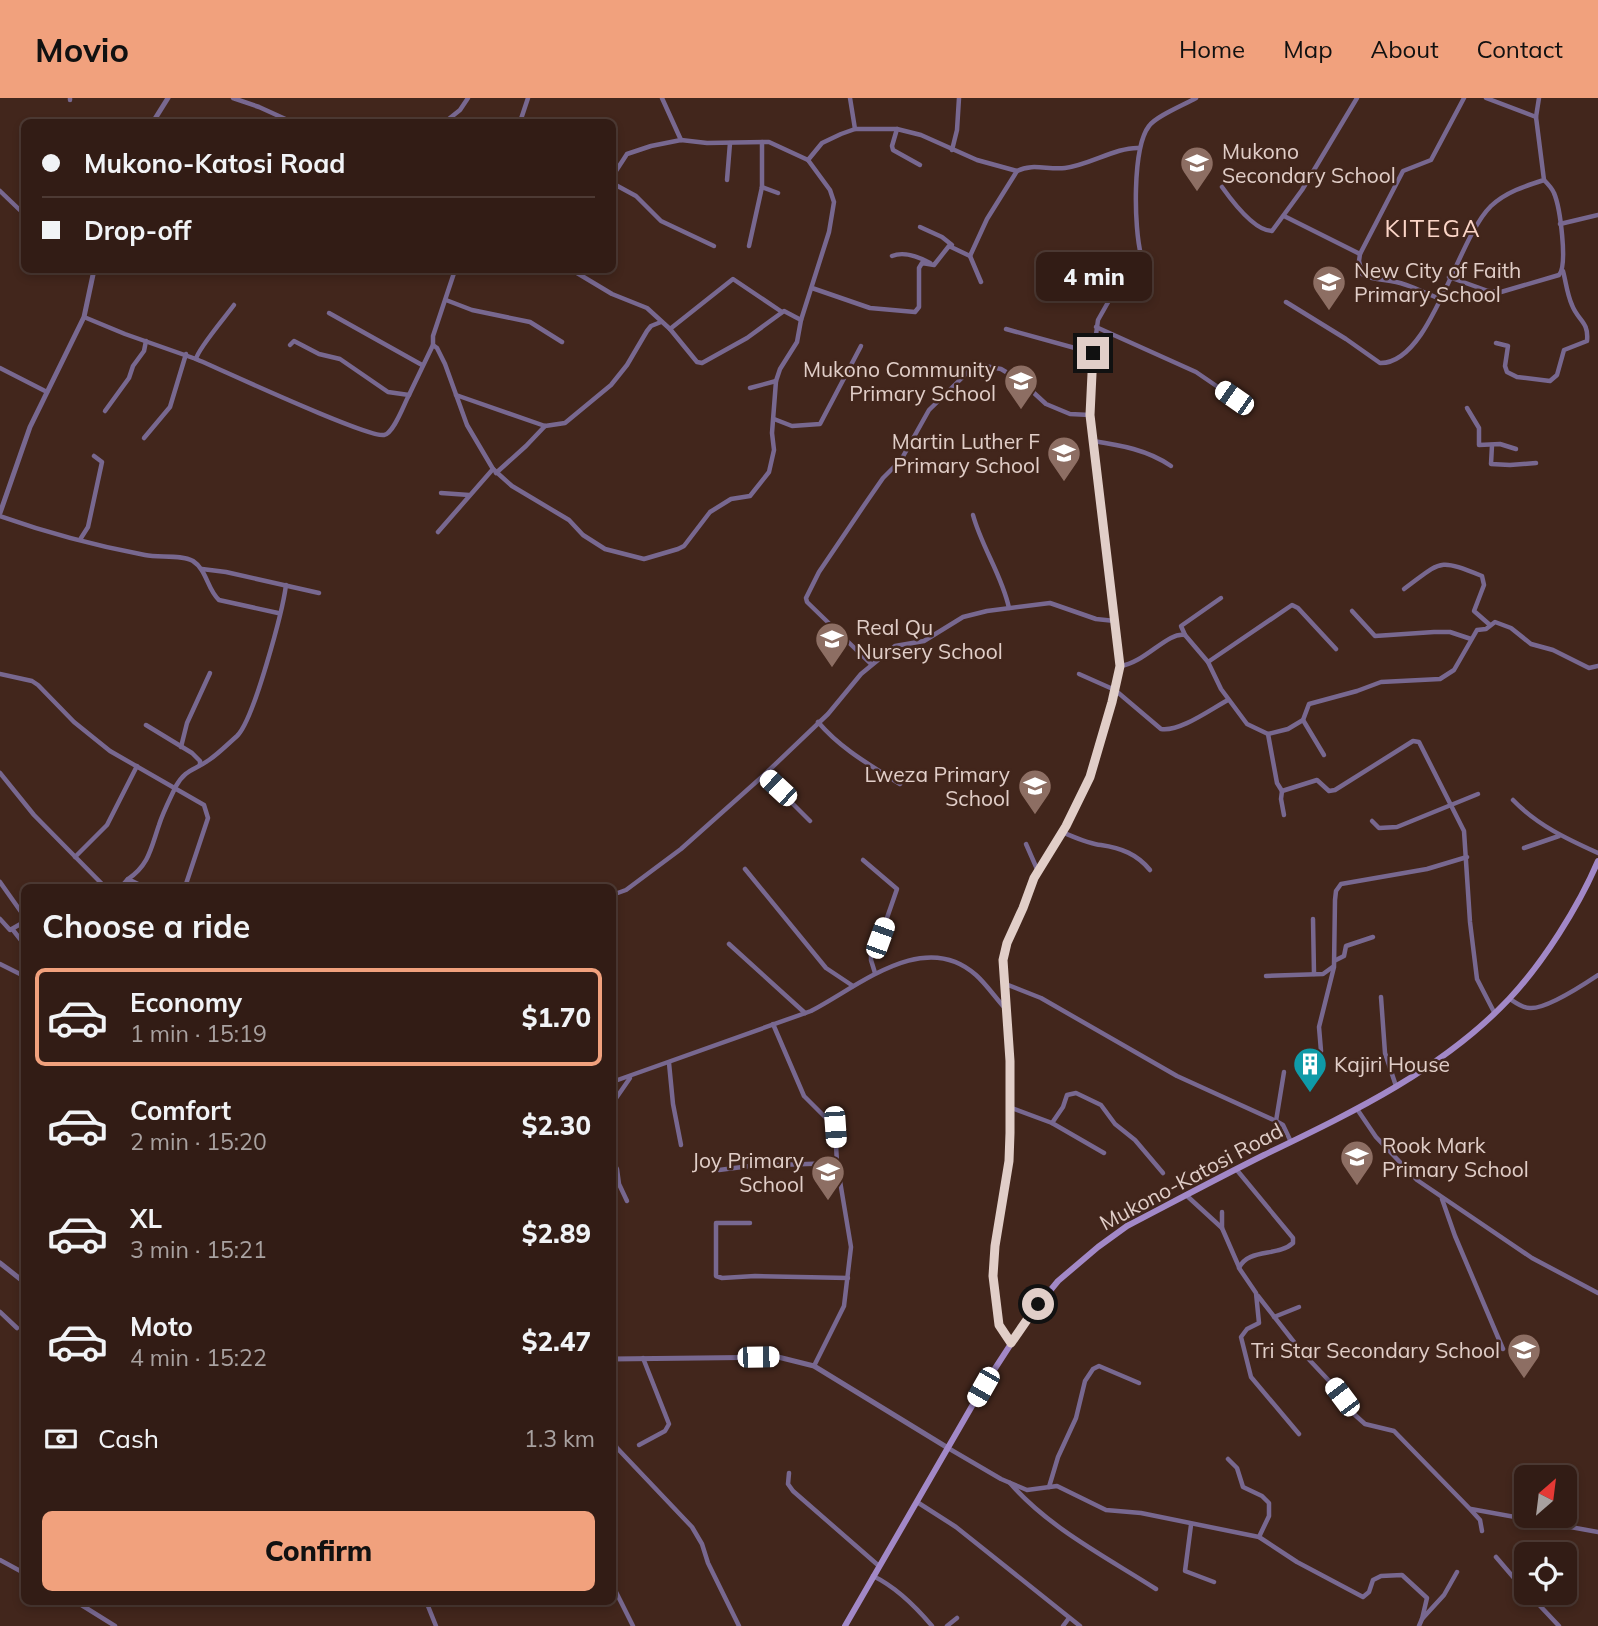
<!DOCTYPE html>
<html lang="en">
<head>
<meta charset="utf-8">
<style>
	:root { --surface:#321c15; --page:#3d2922; --text:#f1f3f6; --muted:#a8a1a0; --line:#4d3a34; --accent:#f1a17d }
	body { margin:0; font-family:Mulish,sans-serif; background:var(--page); color:var(--text); height:100vh; display:flex; flex-direction:column; font-size:26px; white-space:nowrap }
	* { box-sizing:border-box; margin:0 }
	p { font-size:23px; color:var(--muted) }
	.icon { flex:none; width:38px; height:38px; fill:none; stroke:currentColor; stroke-width:2; stroke-linecap:round; stroke-linejoin:round }
	.map { position:relative; flex:1; overflow:hidden }
	.drawer { position:absolute; left:21px; top:786px; width:595px; height:721px; display:flex; flex-direction:column; background:var(--surface); border-radius:10px; box-shadow:0 4px 10px #0003,0 0 0 2px var(--line) }
	.drawer>* { flex:none }
	.banner { position:absolute; left:21px; top:21px; width:595px; height:154px; border-radius:10px; box-shadow:0 4px 10px #0003,0 0 0 2px var(--line); display:grid; align-content:center; height:154px; padding:0 21px; background:var(--surface) }
	.needle { width:46px; rotate:28deg }
	.fabs { position:absolute; left:1514px; top:1367px; display:grid; gap:14px }
	.fabs a { display:grid; place-items:center; width:63px; height:63px; border-radius:10px; background:var(--surface); box-shadow:0 4px 10px #0003,0 0 0 2px var(--line); font-size:35px }
	.end { position:absolute; width:32px; height:32px; margin:-16px; border:9px solid #e1cec8; background:#111; box-shadow:0 0 0 4px #111 }
	.from { border-radius:50% }
	.bubble { position:absolute; height:49px; border-radius:10px; background:var(--surface); box-shadow:0 4px 10px #0003,0 0 0 2px var(--line); font-size:23px; font-weight:800; line-height:49px; text-align:center }
	.car { position:absolute; width:21px; height:42px; margin:-21px -10px; border-radius:9px; box-shadow:0 0 5px 2px #0007; background:linear-gradient(#fff 24%,#345 0 40%,#fff 0 76%,#345 0 86%,#fff 0) }
	.banner b { display:flex; align-items:center; gap:24px; height:66px; font-size:26px }
	.banner b+b { border-top:2px solid var(--line) }
	.banner i { width:18px; height:18px; background:var(--text) }
	ul { padding:0; list-style:none }
	li { display:flex; align-items:center; gap:21px; height:98px; margin:0 14px 10px; padding:0 7px; border:4px solid transparent; border-radius:10px }
	li div { flex:1 }
	li b { display:block; font-size:26px }
	li em { font-style:normal; font-weight:800 }
	li.on { border-color:var(--accent) }
	li>.icon { width:63px; height:63px; stroke-width:1.5 }
	h2 { padding:0 21px; font-size:32px; line-height:84px }
	.pay { display:flex; align-items:center; gap:18px; height:77px; padding:0 21px; font-size:26px }
	.pay p { margin-inline-start:auto }
	.button { display:flex; gap:14px; margin-top:auto; padding:14px 21px }
	.button a { flex:1; height:80px; border-radius:10px; background:var(--accent); color:#111; font-size:28px; font-weight:800; line-height:80px; text-align:center }
	header { display:flex; align-items:center; gap:42px; box-sizing:border-box; height:98px; padding:0 35px; background:var(--accent); color:#111 }
	header strong { font-size:33px }
	nav { display:flex; gap:38px; margin-inline-start:auto; font-size:24px }
	.map>svg:first-child { display:block }
</style>
</head>
<body>
<header>
<strong>Movio</strong>
<nav><a>Home</a><a>Map</a><a>About</a><a>Contact</a></nav>
</header>
<div class="map">
<svg width="1598" height="1528" viewBox="0 0 1598 1528">
	<rect width="100%" height="100%" fill="#42261c"/>
	<g fill="none" stroke-linecap="round" stroke-linejoin="round">
		<g stroke="#786890" stroke-width="4.5">
			<path d="M 70,0 L 70,2"/>
			<path d="M 233,0 L 259,9 L 292,24"/>
			<path d="M 662,0 L 681,42"/>
			<path d="M 850,0 L 855,31"/>
			<path d="M 1486,0 L 1536,19"/>
			<path d="M 445,24 L 460,12 L 468,0"/>
			<path d="M 520,24 L 528,0"/>
			<path d="M 897,31 L 892,48 L 893,52 L 920,67"/>
			<path d="M 952,52 L 957,32 L 959,0"/>
			<path d="M 808,62 L 822,45 L 841,36 L 855,31 L 897,31 L 921,37 L 977,62 L 1017,73 C 1032,65 1048,72 1065,70 C 1090,67 1116,49 1139,50"/>
			<path d="M 727,82 L 730,45"/>
			<path d="M 612,85 L 636,98 L 661,123 L 714,148"/>
			<path d="M 762,89 L 778,95"/>
			<path d="M 1222,89 C 1232,103 1255,133 1272,133 L 1302,92 L 1357,0"/>
			<path d="M 0,93 L 24,116"/>
			<path d="M 1284,118 L 1360,156"/>
			<path d="M 1560,126 L 1598,117"/>
			<path d="M 920,129 L 942,139 L 952,147"/>
			<path d="M 749,148 L 762,89 L 762,44"/>
			<path d="M 892,158 C 904,153 919,159 930,165"/>
			<path d="M 970,158 L 981,184"/>
			<path d="M 455,172 L 433,238 L 433,247 L 437,250 L 445,266 L 467,327 L 493,371 L 512,388 L 569,422 L 583,437 L 605,451 L 644,461 L 678,451 L 684,448 L 710,414 L 731,401 L 750,398 L 769,374 L 774,352 L 772,335 L 776,283 L 780,271 L 797,244 L 801,222 L 829,134 L 834,104 L 830,92 L 808,62 L 769,44 L 707,45 L 681,42 L 651,48 L 627,56 L 612,79"/>
			<path d="M 572,172 L 612,196 L 647,210 L 670,231 L 697,264 L 702,265 L 747,240 L 784,213 L 801,222"/>
			<path d="M 1449,179 L 1488,193 L 1501,194 L 1559,177 C 1568,167 1560,109 1554,95 C 1552,90 1548,86 1544,82"/>
			<path d="M 812,190 L 870,210 L 915,214 L 919,209 L 919,170 L 922,165 L 934,167 L 949,148 L 970,158 L 987,121 L 1017,73"/>
			<path d="M 1441,201 C 1426,196 1411,187 1396,184 C 1384,181 1374,183 1362,176 L 1359,163 L 1360,156 L 1403,73 L 1431,62 L 1464,0"/>
			<path d="M 446,202 L 472,212 L 530,224 L 562,244"/>
			<path d="M 1286,204 L 1346,241 L 1380,265 C 1431,266 1456,142 1491,108 C 1506,94 1525,88 1544,82 L 1536,19 L 1539,0"/>
			<path d="M 329,215 L 422,267"/>
			<path d="M 84,219 L 125,236 L 196,261 C 197,252 226,218 234,207"/>
			<path d="M 1096,229 L 1196,274 L 1234,300 L 1244,299"/>
			<path d="M 670,231 L 733,181 L 782,214"/>
			<path d="M 1006,231 L 1093,255"/>
			<path d="M 1496,245 L 1508,248 L 1505,268 L 1507,274 L 1517,279 L 1550,283 L 1557,277 L 1564,252 L 1587,243 C 1589,223 1578,223 1572,207 C 1567,196 1566,184 1563,173"/>
			<path d="M 290,247 L 294,243 L 319,256 L 340,261 L 388,294 L 409,297 L 433,247"/>
			<path d="M 196,261 C 222,272 367,340 384,337 C 394,335 404,306 409,297"/>
			<path d="M 0,270 L 47,294"/>
			<path d="M 750,290 L 776,283"/>
			<path d="M 456,297 L 545,328 L 565,325 L 611,287 L 627,267 L 647,233 L 651,228 L 661,224"/>
			<path d="M 1467,310 L 1479,330 L 1479,347 L 1500,346 L 1516,351"/>
			<path d="M 105,313 L 129,280 L 133,268 L 144,253 L 146,243"/>
			<path d="M 774,321 L 792,328 L 820,326 L 861,248"/>
			<path d="M 144,340 L 170,309 L 186,256"/>
			<path d="M 1093,343 C 1120,347 1148,352 1171,368"/>
			<path d="M 1492,347 L 1491,366 L 1510,367 L 1536,365"/>
			<path d="M 496,375 L 526,348 L 545,328"/>
			<path d="M 441,395 L 469,397"/>
			<path d="M 973,417 C 982,450 1002,477 1009,510"/>
			<path d="M 0,418 C 45,434 98,448 145,457 C 159,460 181,456 193,463 C 207,472 207,491 219,502 L 278,515"/>
			<path d="M 438,434 L 493,371"/>
			<path d="M 81,440 L 88,429 L 102,364 L 94,358"/>
			<path d="M 202,471 L 226,474 L 319,495"/>
			<path d="M 1404,491 C 1442,463 1437,460 1482,478 L 1484,487 L 1474,513 L 1490,527"/>
			<path d="M 1352,513 L 1375,538 L 1434,534 L 1450,534 L 1471,541"/>
			<path d="M 1185,537 L 1181,528 L 1221,500"/>
			<path d="M 1208,564 L 1292,507 L 1298,510 L 1336,551"/>
			<path d="M 871,566 L 807,504 L 806,500 L 819,474 L 865,406 L 883,380 L 901,362 L 929,312 L 969,273 L 985,268 L 1001,271 L 1021,283 L 1046,306 L 1070,316 L 1090,317"/>
			<path d="M 1120,568 C 1145,565 1168,533 1185,537 L 1208,564 L 1221,591 L 1247,626 L 1268,636 L 1288,631 L 1303,622 L 1309,606 L 1357,593 L 1381,584 L 1440,581 L 1454,572 L 1477,532 L 1486,531 L 1495,524 L 1511,530 L 1531,546 L 1553,552 L 1589,570 L 1598,568"/>
			<path d="M 0,576 L 32,583 L 38,587 L 74,624 L 110,653 L 204,707 L 208,720 L 185,789"/>
			<path d="M 1079,576 L 1115,592 L 1161,631 C 1180,634 1211,611 1228,602"/>
			<path d="M 1303,622 L 1324,657"/>
			<path d="M 818,624 C 841,651 870,667 900,686"/>
			<path d="M 146,627 L 192,655 L 200,663 L 200,667"/>
			<path d="M 1268,636 L 1277,685 L 1282,693 L 1317,682 L 1329,693 L 1335,692 L 1413,643 L 1419,644 L 1464,733 L 1470,824 L 1477,881 L 1494,914"/>
			<path d="M 181,649 L 187,625 L 210,575"/>
			<path d="M 0,675 L 34,717 L 105,789"/>
			<path d="M 764,677 L 810,723"/>
			<path d="M 1282,693 L 1281,701 L 1284,717"/>
			<path d="M 1513,702 C 1537,727 1567,741 1598,755"/>
			<path d="M 1372,723 L 1379,730 L 1397,729 L 1478,696"/>
			<path d="M 1062,734 C 1074,739 1089,746 1101,747 C 1121,750 1137,756 1150,772"/>
			<path d="M 1026,746 L 1037,771"/>
			<path d="M 1524,750 L 1559,738"/>
			<path d="M 75,759 L 107,727 L 137,668"/>
			<path d="M 863,762 L 897,791 L 880,840 L 871,855 L 871,862 L 875,875"/>
			<path d="M 745,771 L 826,870 L 853,888"/>
			<path d="M 128,781 C 149,767 151,750 159,727 C 163,714 170,701 176,688 C 186,671 193,673 209,662 C 218,656 228,646 237,638 C 254,622 283,511 286,487"/>
			<path d="M 0,784 L 24,818"/>
			<path d="M 121,789 L 128,781 L 144,789"/>
			<path d="M 612,797 L 626,792 L 681,751 L 764,677 L 828,616 L 861,576 L 895,548 L 924,543 L 963,519 L 987,513 L 1050,505 L 1096,521 L 1115,523"/>
			<path d="M 0,821 L 10,832 L 24,824"/>
			<path d="M 1313,821 L 1314,876"/>
			<path d="M 13,832 L 24,846"/>
			<path d="M 729,846 L 805,915"/>
			<path d="M 1336,862 L 1344,858 L 1346,848 L 1373,839"/>
			<path d="M 0,866 L 24,878"/>
			<path d="M 1266,878 L 1323,876 L 1334,868 L 1335,802 L 1336,793 L 1341,786 L 1427,771 L 1467,759"/>
			<path d="M 1003,885 L 1041,900 L 1177,978 L 1276,1023 L 1283,1027 L 1291,1044"/>
			<path d="M 1381,899 L 1385,955 L 1396,988"/>
			<path d="M 1510,901 C 1516,905 1522,910 1530,910 C 1547,911 1583,887 1598,877"/>
			<path d="M 773,926 L 804,998 L 835,1029 L 837,1065 L 851,1149 L 844,1208 L 814,1268"/>
			<path d="M 1321,953 L 1319,929 L 1334,869"/>
			<path d="M 669,965 L 673,1006 L 681,1047"/>
			<path d="M 612,984 L 811,913 C 858,889 924,830 976,877 C 986,886 995,899 1004,909"/>
			<path d="M 612,1006 L 630,980"/>
			<path d="M 1009,1009 L 1052,1025 L 1104,1055"/>
			<path d="M 1357,1011 L 1376,1039 L 1417,1082 L 1532,1160 L 1598,1195"/>
			<path d="M 1276,1023 L 1284,974"/>
			<path d="M 1052,1025 L 1063,1009 L 1067,997 L 1076,995 L 1101,1007 L 1115,1026 L 1135,1042 L 1163,1075"/>
			<path d="M 612,1062 L 617,1071 L 619,1086 L 627,1103"/>
			<path d="M 1236,1071 L 1293,1140 L 1293,1145 C 1278,1159 1248,1150 1239,1170 L 1256,1195 L 1259,1225 L 1247,1231 L 1241,1239 L 1251,1279 L 1299,1336"/>
			<path d="M 719,1072 L 750,1068 L 837,1065"/>
			<path d="M 1186,1097 L 1222,1130"/>
			<path d="M 1442,1101 L 1455,1138 L 1503,1251"/>
			<path d="M 1222,1114 L 1222,1130 L 1239,1169"/>
			<path d="M 750,1125 L 716,1125 L 716,1178 L 722,1180 L 755,1178 L 848,1180"/>
			<path d="M 612,1169 L 612,1203"/>
			<path d="M 1258,1198 L 1301,1253 L 1333,1287 L 1355,1317 L 1365,1326 L 1394,1333 L 1470,1411 L 1480,1422 L 1482,1433"/>
			<path d="M 0,1214 L 17,1230"/>
			<path d="M 1274,1219 L 1299,1209"/>
			<path d="M 1011,1245 L 999,1227 L 993,1178 L 995,1148 L 1009,1063 L 1010,1035 L 1010,963 L 1003,862 L 1007,845 L 1023,810 L 1034,780 L 1066,728 L 1090,679 L 1112,605 L 1120,568 L 1096,374 L 1090,317 L 1091,274 L 1098,222 L 1111,199 L 1141,157 C 1134,130 1132,50 1149,28 C 1156,18 1184,7 1196,0"/>
			<path d="M 612,1341 L 617,1350 L 692,1429 L 702,1446 L 708,1465 L 739,1528"/>
			<path d="M 639,1347 L 665,1333 L 669,1326 L 643,1260"/>
			<path d="M 948,1350 L 1001,1381 L 1027,1392 L 1057,1388 L 1106,1412 L 1141,1415 L 1259,1439 L 1297,1464 L 1363,1499 L 1369,1494 L 1373,1482 L 1381,1478 L 1402,1477 L 1427,1500 L 1422,1521"/>
			<path d="M 1228,1361 L 1237,1370 L 1243,1389 L 1262,1398 L 1269,1405 L 1269,1418 L 1259,1439"/>
			<path d="M 789,1375 L 788,1386 L 793,1393 L 879,1468"/>
			<path d="M 1010,1385 C 1049,1430 1106,1459 1156,1491"/>
			<path d="M 1049,1389 L 1058,1359 L 1076,1320 L 1085,1283 L 1093,1271 L 1099,1268 L 1139,1285"/>
			<path d="M 917,1404 L 956,1429 L 1080,1528"/>
			<path d="M 1471,1411 L 1598,1434"/>
			<path d="M 1191,1427 L 1185,1473 L 1214,1484"/>
			<path d="M 1496,1459 L 1526,1494"/>
			<path d="M 0,1462 L 24,1475"/>
			<path d="M 873,1478 C 896,1489 916,1509 932,1528"/>
			<path d="M 612,1486 L 633,1528"/>
			<path d="M 1527,1494 L 1559,1528"/>
			<path d="M 75,1503 L 115,1528"/>
			<path d="M 426,1503 L 436,1528"/>
			<path d="M 947,1528 L 957,1520"/>
			<path d="M 1063,1528 L 1069,1520"/>
			<path d="M 1419,1528 L 1422,1521 L 1444,1497 L 1457,1474"/>
		</g>
		<g stroke="#786890" stroke-width="5">
			<path d="M 153,24 L 168,0"/>
			<path d="M 0,415 L 30,329 L 84,219 L 94,172"/>
			<path d="M 0,1165 L 24,1184"/>
			<path d="M 612,1261 L 778,1259 L 814,1268 L 948,1350"/>
		</g>
		<path stroke="#a288c7" stroke-width="6" d="M 845,1528 L 983,1289 L 1027,1221 L 1058,1183 L 1098,1149 L 1127,1128 C 1173,1104 1218,1080 1264,1057 C 1351,1015 1442,972 1509,901 C 1543,865 1579,808 1598,763"/>
	</g>
	<g fill="none" stroke-linecap="round" stroke-linejoin="round">
		<path stroke="#e1cec8" stroke-width="9" d="M 1038,1206 L 1011,1245 L 999,1227 L 993,1178 L 995,1148 L 1009,1063 L 1010,1035 L 1010,963 L 1003,862 L 1007,845 L 1023,810 L 1034,780 L 1066,728 L 1090,679 L 1112,604 L 1120,568 L 1090,317 L 1093,255"/>
	</g>
	<defs>
		<g id="school-pin" transform="scale(1.75)"><path d="M0 17L-7.5 6A9.5 9.5 0 1 1 7.5 6Z" fill="#8d6e63" stroke="#42261c"/><path d="M0-5L7-2L0 1L-7-2ZM-4 1L0 2.5L4 1V4Q0 6-4 4Z" fill="#fff"/></g>
		<g id="building-pin" transform="scale(1.75)"><path d="M0 17L-7.5 6A9.5 9.5 0 1 1 7.5 6Z" fill="#0f9aa8" stroke="#42261c"/><path d="M-4-6H4V6H1V3H-1V6H-4ZM-2.5-4.3h1.7v1.8h-1.7ZM.8-4.3h1.7v1.8H.8ZM-2.5-1h1.7V.8h-1.7ZM.8-1h1.7V.8H.8Z" fill="#fff"/></g>
	</defs>
	<g fill-rule="evenodd">
		<use href="#school-pin" x="1197" y="65"/>
		<use href="#school-pin" x="1329" y="184"/>
		<use href="#school-pin" x="1021" y="283"/>
		<use href="#school-pin" x="1064" y="355"/>
		<use href="#school-pin" x="832" y="541"/>
		<use href="#school-pin" x="1035" y="688"/>
		<use href="#building-pin" x="1310" y="966"/>
		<use href="#school-pin" x="1357" y="1059"/>
		<use href="#school-pin" x="828" y="1074"/>
		<use href="#school-pin" x="1524" y="1252"/>
	</g>
	<g text-anchor="middle" dominant-baseline="central" stroke-width="5" stroke-linejoin="round" paint-order="stroke">
		<g font-size="21" fill="#e1cec8" stroke="#42261c" text-anchor="start">
			<text x="1222" y="53">Mukono<tspan x="1222" dy="24">Secondary School</tspan></text>
			<text x="1354" y="172">New City of Faith<tspan x="1354" dy="24">Primary School</tspan></text>
			<text x="996" y="271" text-anchor="end">Mukono Community<tspan x="996" dy="24">Primary School</tspan></text>
			<text x="1040" y="343" text-anchor="end">Martin Luther F<tspan x="1040" dy="24">Primary School</tspan></text>
			<text x="856" y="529">Real Qu<tspan x="856" dy="24">Nursery School</tspan></text>
			<text x="1010" y="676" text-anchor="end">Lweza Primary<tspan x="1010" dy="24">School</tspan></text>
			<text x="1334" y="966">Kajiri House</text>
			<text x="1382" y="1047">Rook Mark<tspan x="1382" dy="24">Primary School</tspan></text>
			<text x="804" y="1062" text-anchor="end">Joy Primary<tspan x="804" dy="24">School</tspan></text>
			<text x="1500" y="1252" text-anchor="end">Tri Star Secondary School</text>
		</g>
		<g font-size="21" fill="#e1cec8" stroke="#42261c">
			<text transform="translate(1191 1078) rotate(-28)">Mukono-Katosi Road</text>
		</g>
		<g font-size="24" letter-spacing="2" fill="#fbd5c7" stroke="#42261c">
			<text x="1433" y="130">KITEGA</text>
		</g>
	</g>
</svg>
<div class="fabs">
<a><svg class="needle" viewBox="-14 -14 28 28"><path d="M0-13l5 13h-10z" fill="#e53935"/><path d="M0 13l5-13h-10z" fill="#a8a1a0"/></svg></a>
<a><svg class="icon" aria-label="locate" viewBox="0 0 24 24"><circle cx="12" cy="12" r="6"/><path d="M12 2v4M12 18v4M2 12h4M18 12h4"/></svg></a>
</div>
<i class="end from" style="left:1038px;top:1206px"></i>
<i class="end" style="left:1093px;top:255px"></i>
<div class="bubble" style="left:1036px;top:154px;width:116px">4 min</div>
<i class="car" style="left:1234px;top:300px;rotate:305deg"></i>
<i class="car" style="left:778px;top:690px;rotate:313deg"></i>
<i class="car" style="left:880px;top:840px;rotate:20deg"></i>
<i class="car" style="left:835px;top:1029px;rotate:176deg"></i>
<i class="car" style="left:758px;top:1259px;rotate:89deg"></i>
<i class="car" style="left:983px;top:1289px;rotate:210deg"></i>
<i class="car" style="left:1342px;top:1299px;rotate:323deg"></i>
<div class="banner">
<b><i class="from"></i>Mukono-Katosi Road</b>
<b><i></i>Drop-off</b>
</div>
<section class="drawer">
<h2>Choose a ride</h2>
<ul>
<li class="on"><svg class="icon" aria-label="car" viewBox="0 0 24 24"><path d="M5 17H2v-5l4-1 3-4h7l3 4 3 1v5h-3M9 17h6M6 11h13"/><circle cx="7" cy="17" r="2"/><circle cx="17" cy="17" r="2"/></svg><div><b>Economy</b><p>1 min · 15:19</p></div><em>$1.70</em></li>
<li><svg class="icon" aria-label="car" viewBox="0 0 24 24"><path d="M5 17H2v-5l4-1 3-4h7l3 4 3 1v5h-3M9 17h6M6 11h13"/><circle cx="7" cy="17" r="2"/><circle cx="17" cy="17" r="2"/></svg><div><b>Comfort</b><p>2 min · 15:20</p></div><em>$2.30</em></li>
<li><svg class="icon" aria-label="car" viewBox="0 0 24 24"><path d="M5 17H2v-5l4-1 3-4h7l3 4 3 1v5h-3M9 17h6M6 11h13"/><circle cx="7" cy="17" r="2"/><circle cx="17" cy="17" r="2"/></svg><div><b>XL</b><p>3 min · 15:21</p></div><em>$2.89</em></li>
<li><svg class="icon" aria-label="car" viewBox="0 0 24 24"><path d="M5 17H2v-5l4-1 3-4h7l3 4 3 1v5h-3M9 17h6M6 11h13"/><circle cx="7" cy="17" r="2"/><circle cx="17" cy="17" r="2"/></svg><div><b>Moto</b><p>4 min · 15:22</p></div><em>$2.47</em></li>
</ul>
<div class="pay"><svg class="icon" aria-label="cash" viewBox="0 0 24 24"><path d="M3 7h18v10H3z"/><circle cx="12" cy="12" r="2"/></svg>Cash<p>1.3 km</p></div>
<div class="button"><a>Confirm</a></div>
</section>
</div>
</body>
</html>
